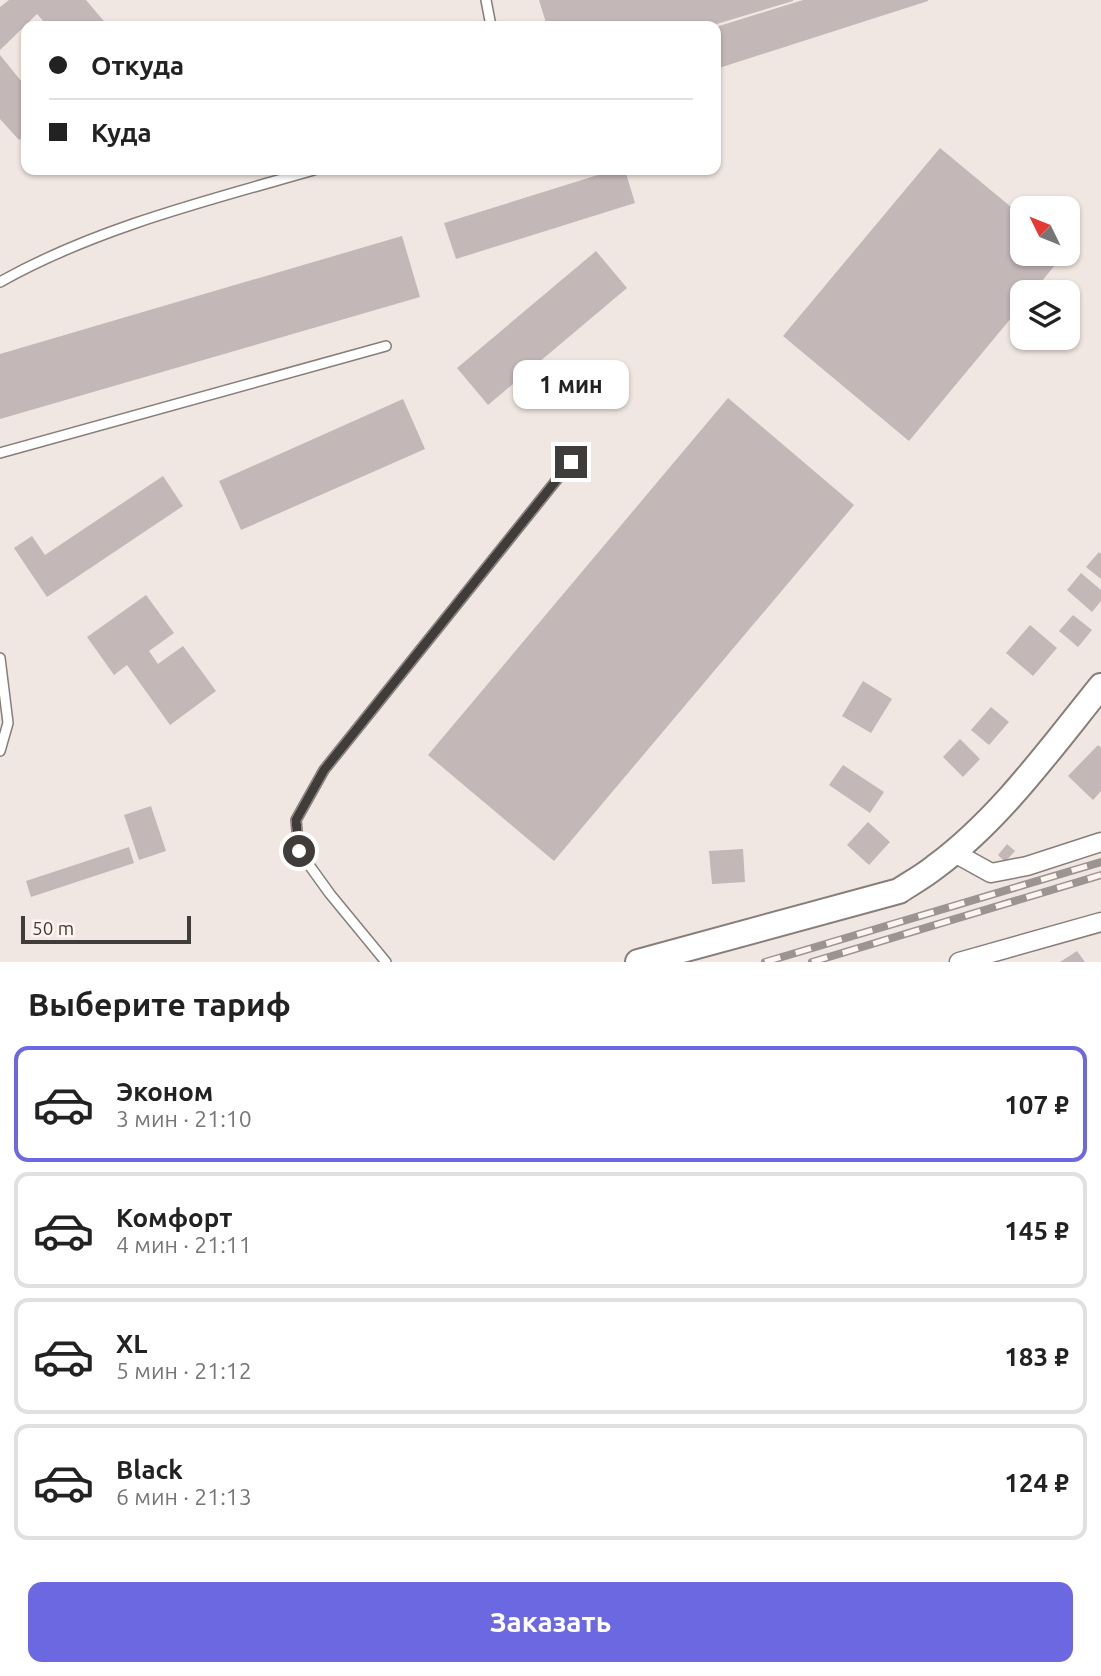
<!DOCTYPE html>
<html lang="ru">
<head>
<meta charset="utf-8">
<style>
	:root { --surface:#fff; --page:#f6f6f6; --text:#222; --muted:#767676; --line:#e0e0e0; --accent:#6c68e1 }
	body { margin:0; font-family:Ubuntu,sans-serif; background:var(--page); color:var(--text); height:100vh; display:flex; flex-direction:column; font-size:26px; white-space:nowrap }
	* { box-sizing:border-box; margin:0 }
	p { font-size:23px; color:var(--muted) }
	.icon { flex:none; width:38px; height:38px; fill:none; stroke:currentColor; stroke-width:2; stroke-linecap:round; stroke-linejoin:round }
	.map { position:relative; height:962px; overflow:hidden }
	.panel { display:flex; flex-direction:column; background:var(--surface); flex:1 }
	.panel>* { flex:none }
	.top-card { position:absolute; left:21px; top:21px; width:700px; height:154px; border-radius:14px; box-shadow:0 2px 5px #0004; display:grid; align-content:center; height:154px; padding:0 28px; background:var(--surface) }
	.needle { width:46px; rotate:313deg }
	.fabs { position:absolute; left:1010px; top:196px; display:grid; gap:14px }
	.fabs a { display:grid; place-items:center; width:70px; height:70px; border-radius:14px; background:var(--surface); box-shadow:0 2px 5px #0004; font-size:35px }
	.scale { position:absolute; left:21px; bottom:18px; width:170px; box-sizing:border-box; padding-left:7px; border:4px solid #403c3a; border-top:0; font-size:19px; line-height:24px; white-space:nowrap; color:#403c3a; -webkit-text-stroke:5px #fff4ef; paint-order:stroke }
	.end { position:absolute; width:32px; height:32px; margin:-16px; border:9px solid #403c3a; background:#fff; box-shadow:0 0 0 4px #fff }
	.from { border-radius:50% }
	.bubble { position:absolute; height:49px; border-radius:14px; background:var(--surface); box-shadow:0 2px 5px #0004; font-size:23px; font-weight:600; line-height:49px; text-align:center }
	.top-card b { display:flex; align-items:center; gap:24px; height:66px; font-size:26px }
	.top-card b+b { border-top:2px solid var(--line) }
	.top-card i { width:18px; height:18px; background:var(--text) }
	ul { padding:0; list-style:none }
	li { display:flex; align-items:center; gap:21px; height:116px; margin:0 14px 10px; padding:0 14px; border:4px solid var(--line); border-radius:14px }
	li div { flex:1 }
	li b { display:block; font-size:26px }
	li em { font-style:normal; font-weight:600 }
	li.on { border-color:var(--accent) }
	li>.icon { width:63px; height:63px; stroke-width:1.5 }
	h2 { padding:0 28px; font-size:32px; line-height:84px }
	.action { display:flex; gap:14px; margin-top:auto; padding:14px 28px }
	.action a { flex:1; height:80px; border-radius:14px; background:var(--accent); color:#fff; font-size:28px; font-weight:600; line-height:80px; text-align:center }
	.map>svg:first-child { display:block }
</style>
</head>
<body>
<div class="map">
<svg width="1101" height="962" viewBox="0 0 1101 962">
	<rect width="100%" height="100%" fill="#f1e7e2"/>
	<g fill="#c3b7b7">
		<path d="M 9,0 L 86,0 L 108,26 L 48,26 L 37,14 L 0,50 L 0,7 Z"/>
		<path d="M 539,0 L 793,0 L 793,1 L 710,26 L 547,26 Z"/>
		<path d="M 803,0 L 928,0 L 928,1 L 716,69 L 716,27 Z"/>
		<path d="M 0,55 L 26,87 L 26,134 L 19,140 L 0,119 Z"/>
		<path d="M 940,148 L 1022,216 L 1022,254 L 1064,254 L 1033,292 L 1022,292 L 1022,305 L 909,441 L 783,336 Z"/>
		<path d="M 614,170 L 625,170 L 635,203 L 456,259 L 444,223 Z"/>
		<path d="M 402,236 L 420,297 L 0,419 L 0,354 Z"/>
		<path d="M 596,251 L 627,288 L 488,405 L 457,368 Z"/>
		<path d="M 728,398 L 854,505 L 554,861 L 428,755 Z"/>
		<path d="M 403,399 L 425,449 L 241,530 L 219,481 Z"/>
		<path d="M 163,476 L 183,506 L 47,597 L 14,548 L 32,536 L 45,555 Z"/>
		<path d="M 1099,552 L 1101,554 L 1101,579 L 1086,567 Z"/>
		<path d="M 1081,573 L 1101,590 L 1101,601 L 1092,612 L 1067,590 Z"/>
		<path d="M 146,595 L 174,633 L 149,651 L 158,664 L 183,646 L 216,691 L 170,725 L 127,665 L 114,675 L 87,637 Z"/>
		<path d="M 1073,615 L 1092,630 L 1078,647 L 1059,631 Z"/>
		<path d="M 1030,625 L 1057,648 L 1033,676 L 1006,653 Z"/>
		<path d="M 863,681 L 892,699 L 871,733 L 842,716 Z"/>
		<path d="M 991,707 L 1009,722 L 989,745 L 971,730 Z"/>
		<path d="M 960,739 L 980,759 L 963,777 L 943,757 Z"/>
		<path d="M 1098,745 L 1101,748 L 1101,791 L 1093,800 L 1068,776 Z"/>
		<path d="M 843,765 L 884,792 L 870,813 L 829,785 Z"/>
		<path d="M 151,806 L 166,851 L 139,860 L 124,815 Z"/>
		<path d="M 868,822 L 890,842 L 869,865 L 847,845 Z"/>
		<path d="M 1007,844 L 1015,851 L 1005,862 L 998,855 Z"/>
		<path d="M 129,847 L 134,863 L 31,897 L 26,881 Z"/>
		<path d="M 743,849 L 745,882 L 712,884 L 709,851 Z"/>
		<path d="M 1077,951 L 1085,962 L 1060,962 Z"/>
	</g>
	<g fill="none" stroke-linecap="round" stroke-linejoin="round">
		<g stroke="#877e7a" stroke-width="12">
			<g id="lane">
				<path d="M 486,0 L 491,26"/>
				<path d="M 0,282 C 96,228 209,200 314,170"/>
				<path d="M 0,453 L 386,346"/>
				<path d="M 0,658 L 8,723 L 0,751"/>
				<path d="M 386,962 L 330,894 L 299,851 L 296,820 L 324,770 L 571,462"/>
			</g>
		</g>
		<g stroke="#877e7a" stroke-width="21">
			<g id="street">
				<path d="M 953,852 L 991,873 L 1027,866 L 1101,842"/>
				<path d="M 959,962 L 1101,922"/>
			</g>
		</g>
		<g stroke="#877e7a" stroke-width="28">
			<path id="secondary" d="M 638,962 L 899,891 C 911,883 924,876 935,867 C 1000,819 1050,749 1101,686"/>
		</g>
		<use href="#lane" stroke="#fff" stroke-width="9"/>
		<use href="#street" stroke="#fff" stroke-width="18"/>
		<use href="#secondary" stroke="#fff" stroke-width="24"/>
		<g stroke="#9b9491" stroke-width="8">
			<g id="rail">
				<path d="M 765,962 L 1101,862"/>
				<path d="M 812,962 L 1101,875"/>
			</g>
		</g>
		<use href="#rail" stroke="#fff4ef" stroke-width="5" stroke-dasharray="16" stroke-linecap="butt"/>
	</g>
	<g fill="none" stroke-linecap="round" stroke-linejoin="round">
		<path stroke="#403c3a" stroke-width="9" d="M 299,851 L 296,820 L 324,770 L 571,462"/>
	</g>
</svg>
<div class="fabs">
<a><svg class="needle" viewBox="-14 -14 28 28"><path d="M0-13l5 13h-10z" fill="#e53935"/><path d="M0 13l5-13h-10z" fill="#767676"/></svg></a>
<a><svg class="icon" aria-label="layers" viewBox="0 0 24 24"><path d="M12 4l9 5-9 5-9-5zM3 14l9 5 9-5"/></svg></a>
</div>
<div class="scale">50 m</div>
<i class="end from" style="left:299px;top:851px"></i>
<i class="end" style="left:571px;top:462px"></i>
<div class="bubble" style="left:513px;top:360px;width:116px">1 мин</div>
<div class="top-card">
<b><i class="from"></i>Откуда</b>
<b><i></i>Куда</b>
</div>
</div>
<section class="panel">
<h2>Выберите тариф</h2>
<ul>
<li class="on"><svg class="icon" aria-label="car" viewBox="0 0 24 24"><path d="M5 17H2v-5l4-1 3-4h7l3 4 3 1v5h-3M9 17h6M6 11h13"/><circle cx="7" cy="17" r="2"/><circle cx="17" cy="17" r="2"/></svg><div><b>Эконом</b><p>3 мин · 21:10</p></div><em>107 ₽</em></li>
<li><svg class="icon" aria-label="car" viewBox="0 0 24 24"><path d="M5 17H2v-5l4-1 3-4h7l3 4 3 1v5h-3M9 17h6M6 11h13"/><circle cx="7" cy="17" r="2"/><circle cx="17" cy="17" r="2"/></svg><div><b>Комфорт</b><p>4 мин · 21:11</p></div><em>145 ₽</em></li>
<li><svg class="icon" aria-label="car" viewBox="0 0 24 24"><path d="M5 17H2v-5l4-1 3-4h7l3 4 3 1v5h-3M9 17h6M6 11h13"/><circle cx="7" cy="17" r="2"/><circle cx="17" cy="17" r="2"/></svg><div><b>XL</b><p>5 мин · 21:12</p></div><em>183 ₽</em></li>
<li><svg class="icon" aria-label="car" viewBox="0 0 24 24"><path d="M5 17H2v-5l4-1 3-4h7l3 4 3 1v5h-3M9 17h6M6 11h13"/><circle cx="7" cy="17" r="2"/><circle cx="17" cy="17" r="2"/></svg><div><b>Black</b><p>6 мин · 21:13</p></div><em>124 ₽</em></li>
</ul>
<div class="action"><a>Заказать</a></div>
</section>
</body>
</html>
